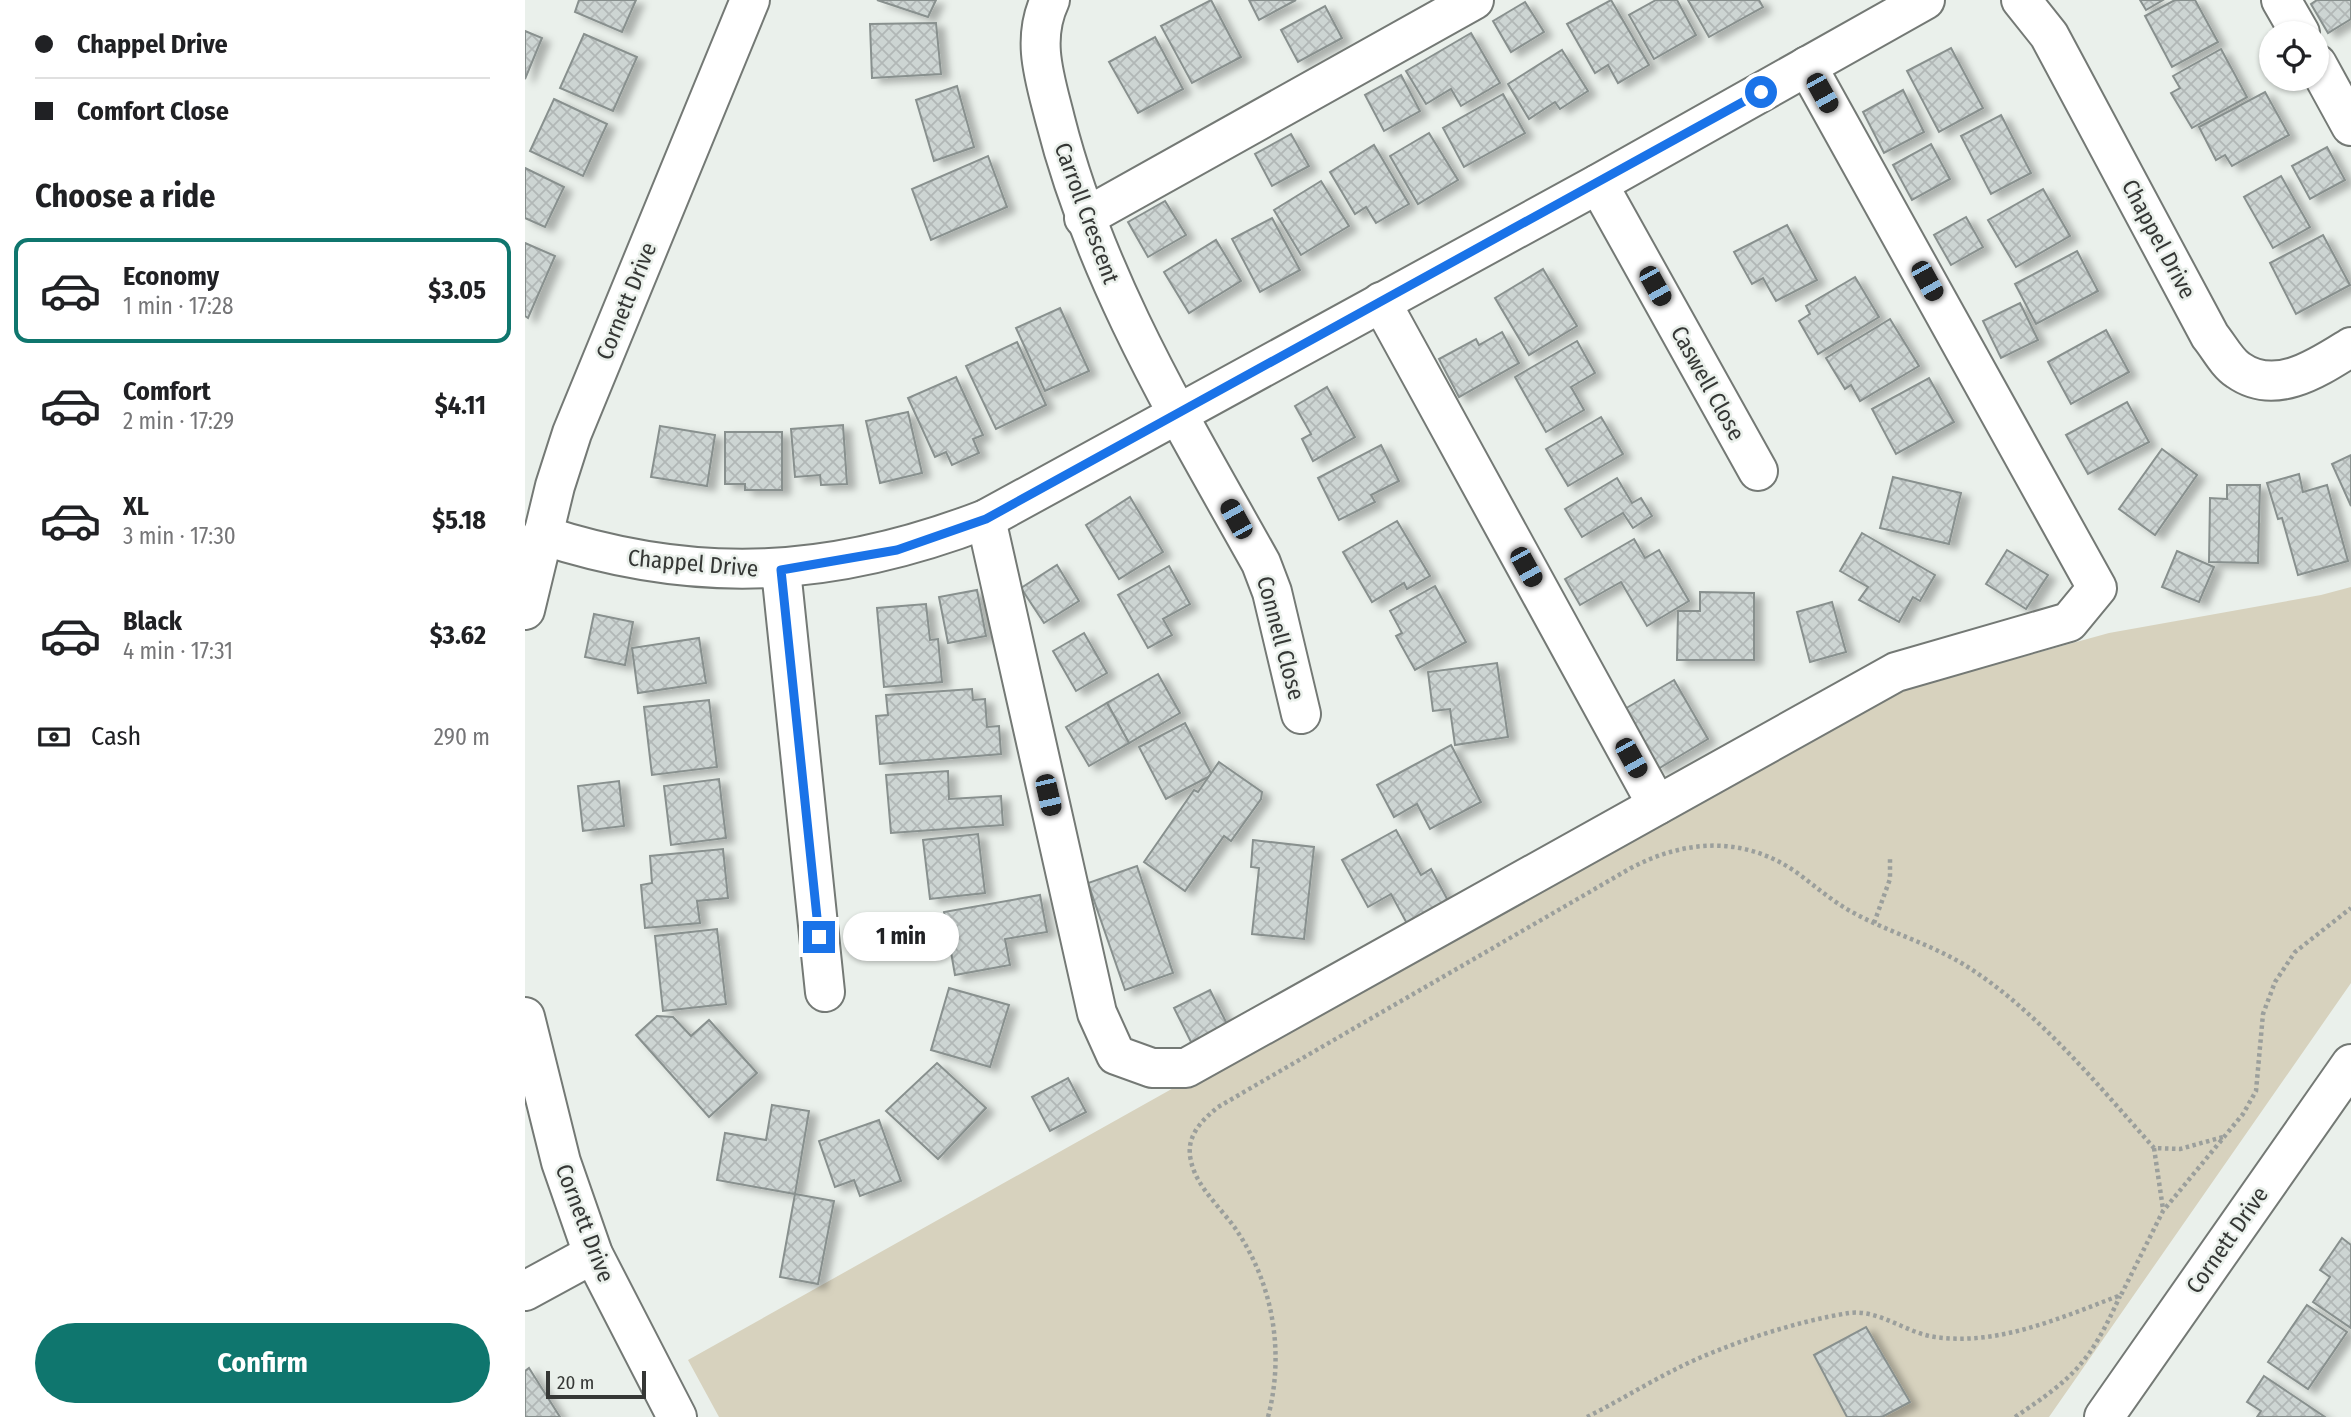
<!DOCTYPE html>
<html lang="en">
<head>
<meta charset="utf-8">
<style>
	:root { --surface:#fff; --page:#f6f6f6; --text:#202124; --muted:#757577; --line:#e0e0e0; --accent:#0f766e }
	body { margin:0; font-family:"Fira Sans Condensed",sans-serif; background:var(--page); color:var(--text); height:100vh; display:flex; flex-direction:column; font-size:26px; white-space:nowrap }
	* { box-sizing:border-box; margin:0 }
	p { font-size:23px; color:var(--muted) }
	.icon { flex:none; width:38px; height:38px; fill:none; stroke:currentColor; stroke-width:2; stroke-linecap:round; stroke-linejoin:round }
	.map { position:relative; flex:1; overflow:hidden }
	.drawer { display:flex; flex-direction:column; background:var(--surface); width:525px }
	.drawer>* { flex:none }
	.banner { display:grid; align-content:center; height:154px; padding:0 35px; background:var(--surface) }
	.fabs { position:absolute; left:1734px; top:21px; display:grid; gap:14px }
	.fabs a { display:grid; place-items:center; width:70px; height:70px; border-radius:50%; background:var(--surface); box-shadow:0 2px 5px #0004; font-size:35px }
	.scale { position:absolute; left:21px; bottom:18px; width:100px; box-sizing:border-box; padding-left:7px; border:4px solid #353735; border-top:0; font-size:19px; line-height:24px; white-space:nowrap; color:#353735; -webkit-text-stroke:5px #eaf0eb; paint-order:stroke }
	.end { position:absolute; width:32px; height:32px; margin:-16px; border:9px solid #1a73e8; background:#fff; box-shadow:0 0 0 4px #fff }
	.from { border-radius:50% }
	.bubble { position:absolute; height:49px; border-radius:24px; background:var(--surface); box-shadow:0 2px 5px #0004; font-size:23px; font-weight:700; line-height:49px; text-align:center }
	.car { position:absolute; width:21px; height:42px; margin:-21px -10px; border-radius:9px; box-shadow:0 0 5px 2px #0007; background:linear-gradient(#222 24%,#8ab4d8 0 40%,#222 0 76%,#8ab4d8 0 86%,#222 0) }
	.banner b { display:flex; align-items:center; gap:24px; height:66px; font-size:26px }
	.banner b+b { border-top:2px solid var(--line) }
	.banner i { width:18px; height:18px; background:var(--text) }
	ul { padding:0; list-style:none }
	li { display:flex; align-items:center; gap:21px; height:105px; margin:0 14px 10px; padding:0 21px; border:4px solid transparent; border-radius:14px }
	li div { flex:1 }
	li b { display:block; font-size:26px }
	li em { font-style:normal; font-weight:700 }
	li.selected { border-color:var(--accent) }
	li>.icon { width:63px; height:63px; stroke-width:1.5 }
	h2 { padding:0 35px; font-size:32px; line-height:84px }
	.pay { display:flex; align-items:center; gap:18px; height:77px; padding:0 35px; font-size:26px }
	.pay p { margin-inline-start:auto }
	.button { display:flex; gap:14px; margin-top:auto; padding:14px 35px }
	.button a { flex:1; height:80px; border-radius:42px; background:var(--accent); color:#fff; font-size:28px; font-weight:700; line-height:80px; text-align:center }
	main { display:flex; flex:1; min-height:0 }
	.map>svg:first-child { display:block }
</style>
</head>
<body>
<main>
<section class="drawer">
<div class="banner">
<b><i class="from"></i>Chappel Drive</b>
<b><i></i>Comfort Close</b>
</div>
<h2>Choose a ride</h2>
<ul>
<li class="selected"><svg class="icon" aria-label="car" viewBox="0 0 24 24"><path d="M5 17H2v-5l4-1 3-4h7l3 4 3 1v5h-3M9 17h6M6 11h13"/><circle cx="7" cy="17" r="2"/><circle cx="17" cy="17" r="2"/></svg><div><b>Economy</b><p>1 min · 17:28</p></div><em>$3.05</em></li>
<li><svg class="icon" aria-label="car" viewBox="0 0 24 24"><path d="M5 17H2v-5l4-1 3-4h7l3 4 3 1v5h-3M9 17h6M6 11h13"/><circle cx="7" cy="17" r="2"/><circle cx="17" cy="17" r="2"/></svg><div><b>Comfort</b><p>2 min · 17:29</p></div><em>$4.11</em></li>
<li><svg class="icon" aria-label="car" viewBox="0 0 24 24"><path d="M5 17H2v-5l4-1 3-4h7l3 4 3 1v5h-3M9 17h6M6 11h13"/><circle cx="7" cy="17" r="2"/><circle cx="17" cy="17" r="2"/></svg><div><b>XL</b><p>3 min · 17:30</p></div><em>$5.18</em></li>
<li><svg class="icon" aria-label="car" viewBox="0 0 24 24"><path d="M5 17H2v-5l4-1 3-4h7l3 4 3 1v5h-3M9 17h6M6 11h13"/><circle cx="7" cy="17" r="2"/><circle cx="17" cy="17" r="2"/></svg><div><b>Black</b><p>4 min · 17:31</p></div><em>$3.62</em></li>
</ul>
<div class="pay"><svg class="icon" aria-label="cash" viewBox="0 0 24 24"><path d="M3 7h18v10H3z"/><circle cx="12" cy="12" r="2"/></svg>Cash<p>290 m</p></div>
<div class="button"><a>Confirm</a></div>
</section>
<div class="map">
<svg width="1826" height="1417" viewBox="0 0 1826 1417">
	<defs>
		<pattern id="building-cross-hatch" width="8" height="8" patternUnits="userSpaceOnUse" patternTransform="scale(1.75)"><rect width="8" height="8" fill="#cdd5d3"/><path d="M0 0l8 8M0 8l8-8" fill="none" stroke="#b1b7b6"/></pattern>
		<filter id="shadow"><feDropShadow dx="8" dy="4.5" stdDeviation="3.5" flood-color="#0004"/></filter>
	</defs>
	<rect width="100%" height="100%" fill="#eaf0eb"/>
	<path fill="#d7d2be" d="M 1826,587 L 1826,983 L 1524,1417 L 194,1417 L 163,1360 L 1130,818 L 1357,696 L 1584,633 L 1796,595 Z"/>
	<g fill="url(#building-cross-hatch)" stroke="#88908e" stroke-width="2" filter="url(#shadow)">
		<path d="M 54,0 L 111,0 L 97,32 L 50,12 Z"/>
		<path d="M 352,0 L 411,0 L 403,17 Z"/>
		<path d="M 686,0 L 716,57 L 667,83 L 636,26 Z"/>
		<path d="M 724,0 L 771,0 L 734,20 Z"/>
		<path d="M 1086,0 L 1124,65 L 1093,83 L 1083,65 L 1070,73 L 1042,24 Z"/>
		<path d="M 1131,0 L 1152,0 L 1171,35 L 1129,59 L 1104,15 Z"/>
		<path d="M 1163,0 L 1234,0 L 1238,7 L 1184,37 Z"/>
		<path d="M 1615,0 L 1638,0 L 1621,10 Z"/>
		<path d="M 1650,0 L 1670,0 L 1693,42 L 1647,67 L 1620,16 Z"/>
		<path d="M 1792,0 L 1826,0 L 1826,19 L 1803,33 L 1786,4 Z"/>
		<path d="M 1000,2 L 1019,32 L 986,52 L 968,21 Z"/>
		<path d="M 800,6 L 817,38 L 773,62 L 756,30 Z"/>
		<path d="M 411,23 L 416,74 L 347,78 L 345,24 Z"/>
		<path d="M 0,31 L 17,38 L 0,79 Z"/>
		<path d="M 946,33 L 975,83 L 936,106 L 926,89 L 901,104 L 881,71 Z"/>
		<path d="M 59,34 L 112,57 L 88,111 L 35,88 Z"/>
		<path d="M 630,37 L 658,89 L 613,113 L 584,62 Z"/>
		<path d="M 1426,48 L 1458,108 L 1414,132 L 1382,71 Z"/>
		<path d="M 1696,49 L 1722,97 L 1667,128 L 1646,93 L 1655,88 L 1648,76 Z"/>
		<path d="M 1037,50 L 1063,91 L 1035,109 L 1030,102 L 1004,119 L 983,84 Z"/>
		<path d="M 876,75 L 895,111 L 859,131 L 840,95 Z"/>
		<path d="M 432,86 L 449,147 L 409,161 L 391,100 Z"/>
		<path d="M 1378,90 L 1399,132 L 1359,153 L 1338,112 Z"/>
		<path d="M 1740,92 L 1764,135 L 1707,166 L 1700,155 L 1691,160 L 1674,127 Z"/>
		<path d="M 978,94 L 1000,133 L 939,167 L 918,128 Z"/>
		<path d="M 29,99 L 82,124 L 58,176 L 5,151 Z"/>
		<path d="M 1476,115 L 1506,173 L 1466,194 L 1436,136 Z"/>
		<path d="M 904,133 L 933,180 L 893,204 L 865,156 Z"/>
		<path d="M 766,134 L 784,166 L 747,186 L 730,154 Z"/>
		<path d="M 1406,144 L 1425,179 L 1387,200 L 1368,165 Z"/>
		<path d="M 849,145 L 884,204 L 851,223 L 841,207 L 830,214 L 805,172 Z"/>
		<path d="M 1802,147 L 1820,180 L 1785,199 L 1767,166 Z"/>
		<path d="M 463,156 L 482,207 L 406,240 L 387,189 Z"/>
		<path d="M 0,168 L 39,187 L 20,227 L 0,218 Z"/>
		<path d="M 1756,176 L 1785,227 L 1748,248 L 1719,197 Z"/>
		<path d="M 796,181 L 824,226 L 776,255 L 749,210 Z"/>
		<path d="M 1518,189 L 1545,236 L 1491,267 L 1463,220 Z"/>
		<path d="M 640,201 L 661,235 L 623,257 L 603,222 Z"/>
		<path d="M 1441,217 L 1458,247 L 1426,265 L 1409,235 Z"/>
		<path d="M 747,218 L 775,270 L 735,292 L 707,239 Z"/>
		<path d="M 1262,225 L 1292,280 L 1251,301 L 1238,278 L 1227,284 L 1209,252 Z"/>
		<path d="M 1798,235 L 1825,285 L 1771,314 L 1745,263 Z"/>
		<path d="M 691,240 L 716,281 L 664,313 L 639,272 Z"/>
		<path d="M 0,243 L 30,256 L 3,318 L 0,316 Z"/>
		<path d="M 1552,251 L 1573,291 L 1511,324 L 1490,284 Z"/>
		<path d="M 1018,269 L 1052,326 L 1004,355 L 970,298 Z"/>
		<path d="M 1330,277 L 1354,317 L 1293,354 L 1274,321 L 1285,314 L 1281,306 Z"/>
		<path d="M 1495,303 L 1513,340 L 1476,358 L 1458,321 Z"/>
		<path d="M 535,308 L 564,371 L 520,391 L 491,328 Z"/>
		<path d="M 1365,319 L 1394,366 L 1335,401 L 1326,385 L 1320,389 L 1301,358 Z"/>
		<path d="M 1581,330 L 1604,372 L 1546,404 L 1523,362 Z"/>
		<path d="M 977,332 L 994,363 L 934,397 L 914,359 L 951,339 L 954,345 Z"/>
		<path d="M 1052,341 L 1070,373 L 1046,387 L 1059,410 L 1021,432 L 990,377 Z"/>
		<path d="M 492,342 L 521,405 L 471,429 L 441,366 Z"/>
		<path d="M 431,377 L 458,435 L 448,439 L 454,453 L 427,465 L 421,452 L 410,457 L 383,398 Z"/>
		<path d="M 1404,378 L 1429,422 L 1371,454 L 1347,409 Z"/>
		<path d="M 802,387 L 830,437 L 788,461 L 777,439 L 786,434 L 770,406 Z"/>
		<path d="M 1602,402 L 1624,442 L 1563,474 L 1541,435 Z"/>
		<path d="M 383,412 L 397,473 L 355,483 L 341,421 Z"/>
		<path d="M 1076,417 L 1098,454 L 1043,486 L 1021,449 Z"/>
		<path d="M 318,425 L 322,484 L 296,485 L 295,475 L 270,477 L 266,429 Z"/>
		<path d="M 135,426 L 190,435 L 182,486 L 126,477 Z"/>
		<path d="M 200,432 L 257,432 L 257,490 L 220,490 L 220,484 L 200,484 Z"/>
		<path d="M 856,445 L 874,481 L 846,495 L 850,502 L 814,520 L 793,478 Z"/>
		<path d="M 1637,449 L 1672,475 L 1630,535 L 1594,509 Z"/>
		<path d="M 1826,455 L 1826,506 L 1807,464 Z"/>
		<path d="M 1774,474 L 1778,492 L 1802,485 L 1823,561 L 1773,575 L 1757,518 L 1753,519 L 1742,483 Z"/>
		<path d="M 1368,477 L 1436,493 L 1424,544 L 1355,528 Z"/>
		<path d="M 1092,478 L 1107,503 L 1116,498 L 1127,516 L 1108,528 L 1098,513 L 1057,537 L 1040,509 Z"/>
		<path d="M 1702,485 L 1735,485 L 1733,563 L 1684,562 L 1685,498 L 1702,499 Z"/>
		<path d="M 605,497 L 638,552 L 594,579 L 561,525 Z"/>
		<path d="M 872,521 L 905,576 L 882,589 L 879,583 L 847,602 L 818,552 Z"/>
		<path d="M 1337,533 L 1410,575 L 1395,601 L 1388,597 L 1374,622 L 1334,600 L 1343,587 L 1315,571 Z"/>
		<path d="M 1109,539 L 1120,558 L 1134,550 L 1164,601 L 1122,626 L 1096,582 L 1055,605 L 1040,579 Z"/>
		<path d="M 1482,550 L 1523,575 L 1501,609 L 1461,584 Z"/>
		<path d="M 1652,551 L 1689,567 L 1674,602 L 1637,587 Z"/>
		<path d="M 532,565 L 554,601 L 519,623 L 496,588 Z"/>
		<path d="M 644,566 L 665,604 L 638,619 L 647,635 L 623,648 L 593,595 Z"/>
		<path d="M 910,586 L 941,642 L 890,670 L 871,636 L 877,633 L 865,611 Z"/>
		<path d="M 452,590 L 461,636 L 423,643 L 414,597 Z"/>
		<path d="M 1175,592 L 1229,593 L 1229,660 L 1152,660 L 1153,611 L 1175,611 Z"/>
		<path d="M 1307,602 L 1321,652 L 1285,662 L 1272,612 Z"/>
		<path d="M 401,604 L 405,640 L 413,639 L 417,682 L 359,687 L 352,608 Z"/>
		<path d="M 69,614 L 108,622 L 100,665 L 60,657 Z"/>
		<path d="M 559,633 L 582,673 L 551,691 L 528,651 Z"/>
		<path d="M 174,638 L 181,683 L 113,693 L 107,648 Z"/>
		<path d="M 972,663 L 983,737 L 930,745 L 925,709 L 908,711 L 903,672 Z"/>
		<path d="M 633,674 L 655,713 L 604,743 L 582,703 Z"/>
		<path d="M 1149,680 L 1183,739 L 1133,769 L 1098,710 Z"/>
		<path d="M 447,689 L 448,700 L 460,699 L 462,727 L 474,726 L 476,754 L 355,764 L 351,716 L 363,715 L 361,695 Z"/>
		<path d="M 184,700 L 192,767 L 127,775 L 119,707 Z"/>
		<path d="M 582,703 L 604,743 L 564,766 L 541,727 Z"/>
		<path d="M 660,723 L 687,775 L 641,799 L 614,747 Z"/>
		<path d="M 926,745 L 956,802 L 905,829 L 892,804 L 869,817 L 852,785 Z"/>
		<path d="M 694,762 L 737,792 L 736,799 L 706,841 L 699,836 L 660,891 L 619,862 L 669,790 L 673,792 Z"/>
		<path d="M 423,771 L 424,799 L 476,796 L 478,825 L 366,833 L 361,775 Z"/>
		<path d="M 194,779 L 201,838 L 146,845 L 139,786 Z"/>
		<path d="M 94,781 L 99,826 L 58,831 L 53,786 Z"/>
		<path d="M 871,830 L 896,875 L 906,869 L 927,908 L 886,931 L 866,894 L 843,907 L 817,860 Z"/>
		<path d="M 453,834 L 460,893 L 405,899 L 398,840 Z"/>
		<path d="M 728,840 L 789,847 L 779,939 L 727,934 L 734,868 L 726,867 Z"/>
		<path d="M 198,849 L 203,898 L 172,901 L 175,923 L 120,928 L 116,885 L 127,883 L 125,856 Z"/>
		<path d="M 612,866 L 648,973 L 600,990 L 563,883 Z"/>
		<path d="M 515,895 L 522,932 L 480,939 L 485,965 L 430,975 L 419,912 Z"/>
		<path d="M 192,929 L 201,1004 L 138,1011 L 130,936 Z"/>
		<path d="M 424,988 L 484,1005 L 465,1067 L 406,1050 Z"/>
		<path d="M 685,990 L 703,1026 L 667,1044 L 649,1008 Z"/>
		<path d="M 132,1016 L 148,1017 L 166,1036 L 184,1020 L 232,1073 L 184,1117 L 111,1035 Z"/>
		<path d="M 412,1063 L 461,1108 L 413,1159 L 361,1111 Z"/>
		<path d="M 543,1078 L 561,1112 L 525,1131 L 507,1097 Z"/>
		<path d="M 247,1105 L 284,1111 L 270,1194 L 192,1180 L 200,1133 L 241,1140 Z"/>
		<path d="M 354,1120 L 376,1181 L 335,1196 L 329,1180 L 310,1187 L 294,1141 Z"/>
		<path d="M 270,1194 L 309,1201 L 293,1284 L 255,1277 Z"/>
		<path d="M 1817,1238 L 1826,1245 L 1826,1328 L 1788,1302 L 1805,1277 L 1795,1270 Z"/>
		<path d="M 1782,1305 L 1822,1332 L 1783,1389 L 1743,1362 Z"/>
		<path d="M 1341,1327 L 1385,1402 L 1357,1417 L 1322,1417 L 1289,1355 Z"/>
		<path d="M 4,1368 L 35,1417 L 0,1417 L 0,1371 Z"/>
		<path d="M 1739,1376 L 1800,1417 L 1732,1417 L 1736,1411 L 1722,1402 Z"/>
	</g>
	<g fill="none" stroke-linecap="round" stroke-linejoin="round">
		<g stroke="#747975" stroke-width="42">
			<g id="minor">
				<path d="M 525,0 C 506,40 520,79 530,119 C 571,281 655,418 736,563 L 747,592 L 776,714"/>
				<path d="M 1496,0 L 1524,35 L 1685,336 C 1694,347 1702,363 1713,370 C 1751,397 1794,367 1826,347"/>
				<path d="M 1756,0 L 1775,33"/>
				<path d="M 1792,64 L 1826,126"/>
				<path d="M 1073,184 L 1233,471"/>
				<path d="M 559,218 L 949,0"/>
				<path d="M 856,302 L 1132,805"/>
				<path d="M 461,519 L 572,1013 L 591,1055 L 627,1068 L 661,1068 L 1371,672 L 1544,622 L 1572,588 L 1282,66"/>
				<path d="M 17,535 C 173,586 308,578 461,519 L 1073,184 L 1400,0"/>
				<path d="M 256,570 L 300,992"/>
				<path d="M 0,610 L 30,486 L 47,433 L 225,0"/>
				<path d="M 0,1017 L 36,1162 L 68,1254 L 152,1417"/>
				<path d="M 0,1291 L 68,1254"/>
				<path d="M 1579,1417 L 1826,1064"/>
			</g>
		</g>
		<g stroke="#9b9f9c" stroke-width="4.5" stroke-dasharray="3.5 3.5" stroke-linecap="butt">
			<path d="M 1349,923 L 1365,879 L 1365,859"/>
			<path d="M 1629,1148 L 1638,1209"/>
			<path d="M 743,1417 C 760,1352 748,1283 710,1228 C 695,1207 671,1186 666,1161 C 660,1137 676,1121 693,1107 L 1106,868 C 1161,839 1219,836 1271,872 C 1290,886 1307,901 1327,912 C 1363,932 1403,943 1438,964 C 1510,1008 1573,1085 1629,1148 L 1655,1149 L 1698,1137"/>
			<path d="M 1062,1417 C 1092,1402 1121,1384 1151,1369 C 1198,1345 1272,1321 1324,1313 C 1354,1309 1381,1333 1410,1337 C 1475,1346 1537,1317 1596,1295 L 1638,1211 L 1718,1114 L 1731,1091 L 1738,1014 L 1750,982 L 1770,952 L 1826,908"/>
			<path d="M 1490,1417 C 1550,1377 1565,1362 1595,1296"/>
		</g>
		<use href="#minor" stroke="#fff" stroke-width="38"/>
	</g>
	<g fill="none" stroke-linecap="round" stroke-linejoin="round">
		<path stroke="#1a73e8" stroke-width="9" d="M 294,937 L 256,570 L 372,550 L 461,519 L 1236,92"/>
	</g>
	<g text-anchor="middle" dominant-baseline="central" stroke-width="5" stroke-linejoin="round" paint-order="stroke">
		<g font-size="23" fill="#353735" stroke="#eaf0eb">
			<text transform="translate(562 213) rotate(70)">Carroll Crescent</text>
			<text transform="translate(1634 239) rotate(62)">Chappel Drive</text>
			<text transform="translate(101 301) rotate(-68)">Cornett Drive</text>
			<text transform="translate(1183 383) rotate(61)">Caswell Close</text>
			<text transform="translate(168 563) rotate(5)">Chappel Drive</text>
			<text transform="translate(756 638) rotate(75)">Connell Close</text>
			<text transform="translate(60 1223) rotate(69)">Cornett Drive</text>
			<text transform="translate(1702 1240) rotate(-55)">Cornett Drive</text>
		</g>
	</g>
</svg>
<div class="fabs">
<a><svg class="icon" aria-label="locate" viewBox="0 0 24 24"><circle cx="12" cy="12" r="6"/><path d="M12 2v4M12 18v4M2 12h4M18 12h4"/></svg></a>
</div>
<div class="scale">20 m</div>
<i class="end from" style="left:1236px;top:92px"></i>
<i class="end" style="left:294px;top:937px"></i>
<div class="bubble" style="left:318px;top:912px;width:116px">1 min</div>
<i class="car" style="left:1297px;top:93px;rotate:151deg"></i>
<i class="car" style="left:1402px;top:281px;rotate:151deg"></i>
<i class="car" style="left:1130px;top:286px;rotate:151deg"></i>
<i class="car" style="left:711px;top:519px;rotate:331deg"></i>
<i class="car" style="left:1001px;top:567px;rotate:151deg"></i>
<i class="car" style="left:1106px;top:758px;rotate:151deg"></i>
<i class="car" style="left:523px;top:795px;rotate:167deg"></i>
</div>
</main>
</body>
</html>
